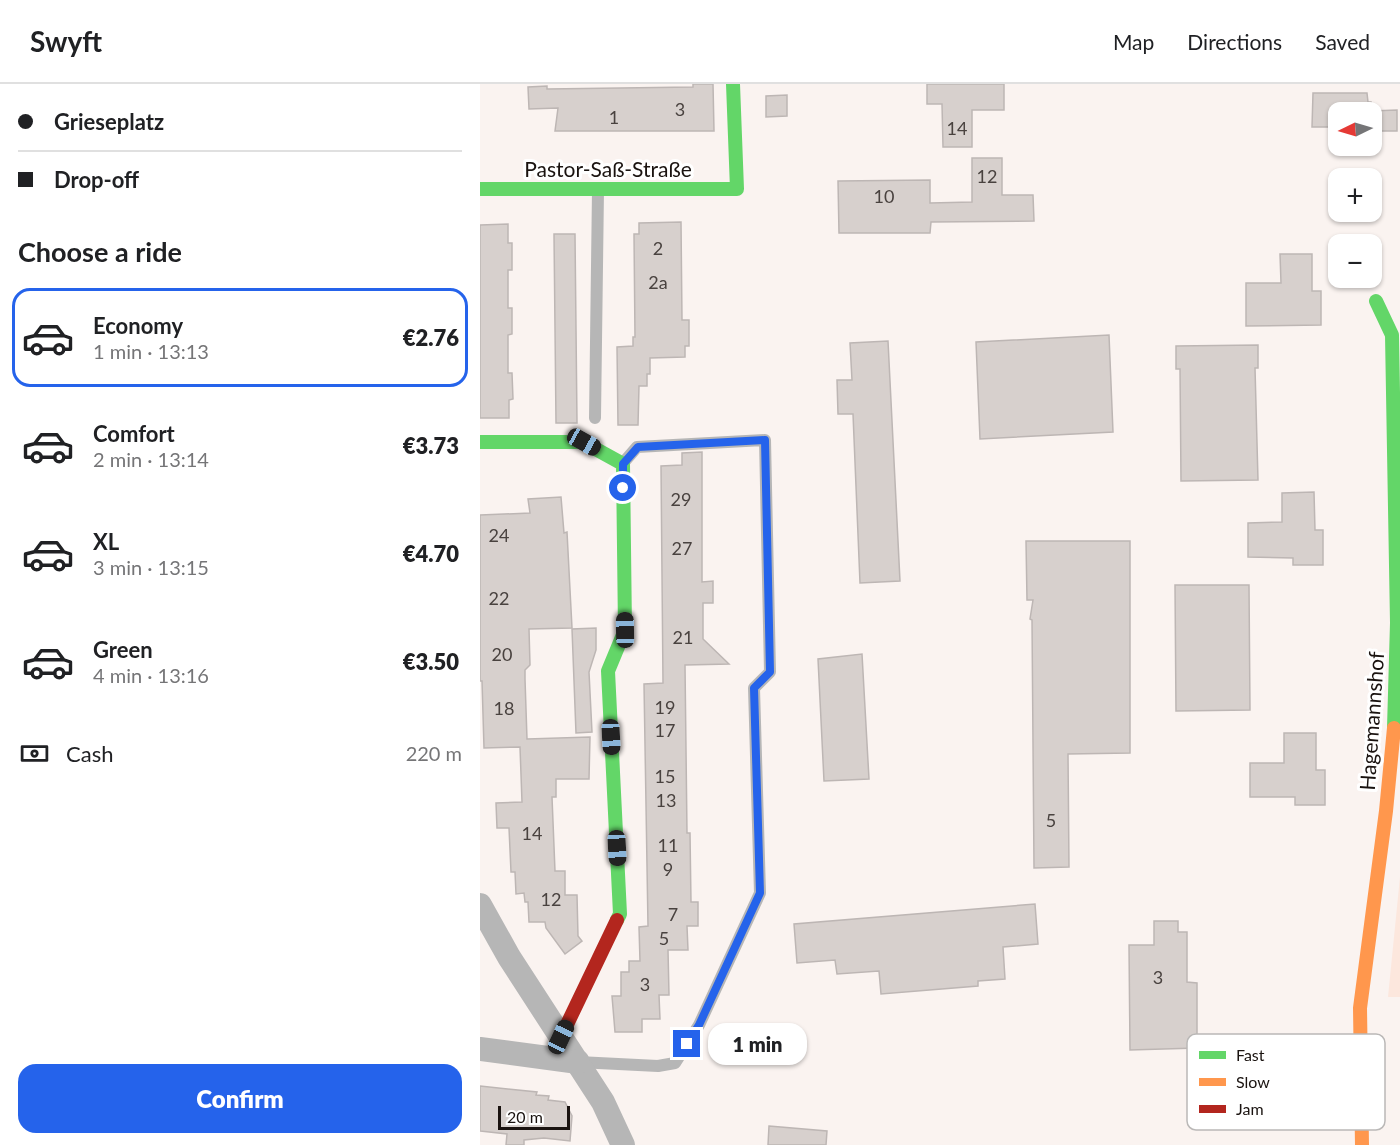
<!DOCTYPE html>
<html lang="en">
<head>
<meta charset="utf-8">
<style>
	:root { --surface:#fff; --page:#f2f2f2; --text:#202124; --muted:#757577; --line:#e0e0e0; --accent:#2563eb }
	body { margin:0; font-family:Lato,sans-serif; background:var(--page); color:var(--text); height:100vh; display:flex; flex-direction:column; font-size:22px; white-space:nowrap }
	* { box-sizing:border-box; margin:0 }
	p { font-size:20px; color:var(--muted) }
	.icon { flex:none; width:33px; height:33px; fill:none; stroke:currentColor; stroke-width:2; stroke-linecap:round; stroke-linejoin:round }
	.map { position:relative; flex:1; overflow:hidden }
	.side { display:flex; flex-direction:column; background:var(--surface); width:480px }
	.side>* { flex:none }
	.top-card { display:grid; align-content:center; height:132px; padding:0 18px; background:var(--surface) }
	.needle { width:39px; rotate:265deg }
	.buttons { position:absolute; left:848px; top:18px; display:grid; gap:12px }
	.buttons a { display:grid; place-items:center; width:54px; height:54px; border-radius:12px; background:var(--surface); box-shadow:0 2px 4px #0004; font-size:30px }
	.scale { position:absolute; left:18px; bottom:15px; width:72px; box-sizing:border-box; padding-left:6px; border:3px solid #1a1310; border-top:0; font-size:16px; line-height:21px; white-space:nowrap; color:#1a1310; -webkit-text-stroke:4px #fff; paint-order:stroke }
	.end { position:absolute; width:27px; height:27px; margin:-14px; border:8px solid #2563eb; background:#fff; box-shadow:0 0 0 3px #fff }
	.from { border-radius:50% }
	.bubble { position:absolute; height:42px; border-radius:18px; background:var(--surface); box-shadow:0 2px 4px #0004; font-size:20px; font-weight:800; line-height:42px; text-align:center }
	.car { position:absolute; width:18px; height:36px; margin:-18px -9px; border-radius:8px; box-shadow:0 0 4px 2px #0007; background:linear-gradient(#222 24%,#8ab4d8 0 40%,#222 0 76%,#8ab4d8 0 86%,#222 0) }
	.top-card b { display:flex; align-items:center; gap:21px; height:57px; font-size:22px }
	.top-card b+b { border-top:2px solid var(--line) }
	.top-card i { width:15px; height:15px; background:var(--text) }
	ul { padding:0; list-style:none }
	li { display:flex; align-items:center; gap:18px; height:99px; margin:0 12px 9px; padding:0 6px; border:3px solid transparent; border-radius:18px }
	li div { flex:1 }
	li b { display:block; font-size:22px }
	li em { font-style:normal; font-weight:800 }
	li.active { border-color:var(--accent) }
	li>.icon { width:54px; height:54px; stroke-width:1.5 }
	h2 { padding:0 18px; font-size:27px; line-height:72px }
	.pay { display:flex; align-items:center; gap:15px; height:66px; padding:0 18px; font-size:22px }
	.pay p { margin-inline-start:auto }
	.primary-button { display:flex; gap:12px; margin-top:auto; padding:12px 18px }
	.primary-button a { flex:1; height:69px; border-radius:18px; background:var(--accent); color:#fff; font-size:24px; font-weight:800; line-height:69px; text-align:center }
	header { display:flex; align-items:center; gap:36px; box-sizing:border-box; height:84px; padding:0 30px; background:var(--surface); border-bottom:2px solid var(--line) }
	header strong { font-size:28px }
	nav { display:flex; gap:33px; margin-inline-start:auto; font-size:21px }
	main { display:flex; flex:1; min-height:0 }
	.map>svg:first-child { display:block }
</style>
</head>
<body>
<header>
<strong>Swyft</strong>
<nav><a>Map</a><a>Directions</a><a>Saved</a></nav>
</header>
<main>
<section class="side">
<div class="top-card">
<b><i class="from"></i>Grieseplatz</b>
<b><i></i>Drop-off</b>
</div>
<h2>Choose a ride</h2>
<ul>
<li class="active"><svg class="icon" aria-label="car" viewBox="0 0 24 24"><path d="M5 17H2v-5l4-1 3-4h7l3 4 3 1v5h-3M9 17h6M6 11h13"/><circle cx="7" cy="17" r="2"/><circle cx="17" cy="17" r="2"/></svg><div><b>Economy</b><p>1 min · 13:13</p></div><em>€2.76</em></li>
<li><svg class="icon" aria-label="car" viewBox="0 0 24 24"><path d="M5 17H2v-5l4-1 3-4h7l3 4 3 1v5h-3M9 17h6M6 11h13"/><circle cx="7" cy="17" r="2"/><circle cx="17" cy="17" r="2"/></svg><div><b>Comfort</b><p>2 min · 13:14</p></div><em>€3.73</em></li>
<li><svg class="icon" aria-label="car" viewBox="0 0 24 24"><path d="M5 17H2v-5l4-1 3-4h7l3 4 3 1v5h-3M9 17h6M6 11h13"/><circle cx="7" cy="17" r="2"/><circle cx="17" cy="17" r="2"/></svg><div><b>XL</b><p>3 min · 13:15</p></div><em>€4.70</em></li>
<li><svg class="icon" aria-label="car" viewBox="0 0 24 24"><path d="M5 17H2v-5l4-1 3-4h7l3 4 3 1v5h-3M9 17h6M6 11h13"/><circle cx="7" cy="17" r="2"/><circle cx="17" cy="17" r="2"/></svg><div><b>Green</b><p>4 min · 13:16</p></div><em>€3.50</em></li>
</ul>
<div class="pay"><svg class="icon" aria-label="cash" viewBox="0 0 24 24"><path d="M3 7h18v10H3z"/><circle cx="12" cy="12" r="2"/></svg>Cash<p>220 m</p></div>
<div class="primary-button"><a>Confirm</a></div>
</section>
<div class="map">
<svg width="920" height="1061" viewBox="0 0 920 1061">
	<rect width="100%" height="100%" fill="#faf3f0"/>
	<path fill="#fce7dd" d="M 920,793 L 920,913 L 908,913 Z"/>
	<g fill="#d7d0cd" stroke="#bdb6b4" stroke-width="1.5">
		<path d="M 213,0 L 233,0 L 234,47 L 75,47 L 78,24 L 49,25 L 48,3 L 67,2 L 67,5 L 213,3 Z"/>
		<path d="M 447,0 L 524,0 L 524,26 L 492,26 L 492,63 L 463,63 L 462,20 L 447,20 Z"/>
		<path d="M 833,9 L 887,9 L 888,18 L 891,18 L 891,27 L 917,26 L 917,47 L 891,47 L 891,28 L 858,28 L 858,43 L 832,43 Z"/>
		<path d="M 307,11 L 307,32 L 286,33 L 286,12 Z"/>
		<path d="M 492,74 L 522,74 L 522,111 L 553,111 L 554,137 L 451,138 L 450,149 L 359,149 L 358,97 L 450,96 L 450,119 L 492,118 Z"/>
		<path d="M 201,138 L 202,236 L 209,236 L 209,262 L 205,262 L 205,273 L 170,274 L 170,290 L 167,290 L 167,302 L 159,302 L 158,341 L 138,341 L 137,263 L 153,262 L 153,253 L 155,253 L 154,150 L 159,150 L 159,139 Z"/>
		<path d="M 28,140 L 28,159 L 32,159 L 32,186 L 28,186 L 28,224 L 32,224 L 32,250 L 28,251 L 28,289 L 32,289 L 33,315 L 29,316 L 29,334 L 0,334 L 0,141 Z"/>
		<path d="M 74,150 L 95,150 L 97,339 L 76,339 Z"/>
		<path d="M 800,170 L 832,170 L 832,207 L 841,207 L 841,241 L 766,242 L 766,199 L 801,199 Z"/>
		<path d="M 629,251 L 633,348 L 500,355 L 496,258 Z"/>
		<path d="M 408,257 L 420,497 L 380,499 L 373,330 L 358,330 L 357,296 L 372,296 L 370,259 Z"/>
		<path d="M 778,261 L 778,284 L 775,284 L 778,396 L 701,397 L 700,285 L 696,285 L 696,262 Z"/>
		<path d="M 222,368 L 222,498 L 233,497 L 233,519 L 223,519 L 223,555 L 249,580 L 205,581 L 207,749 L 210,749 L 211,818 L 218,818 L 218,842 L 207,842 L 208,866 L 188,866 L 189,911 L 179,911 L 180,935 L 162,935 L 162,948 L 135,948 L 132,912 L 141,912 L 141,888 L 149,888 L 149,877 L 160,877 L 159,843 L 168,842 L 164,600 L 183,599 L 181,382 L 202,381 L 202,369 Z"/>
		<path d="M 834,408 L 835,446 L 843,446 L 843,481 L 813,481 L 813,474 L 768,473 L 768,439 L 802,438 L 802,409 Z"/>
		<path d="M 81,413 L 84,449 L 87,448 L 92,544 L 49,545 L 50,581 L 45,586 L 45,595 L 47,655 L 110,653 L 109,695 L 76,695 L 76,713 L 72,713 L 75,787 L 85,787 L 85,811 L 97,811 L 98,852 L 102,857 L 85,870 L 66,844 L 65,838 L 49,838 L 48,818 L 45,818 L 44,809 L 36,810 L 35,788 L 31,788 L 29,744 L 17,744 L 16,719 L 42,718 L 40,663 L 4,664 L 2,597 L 0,597 L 0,431 L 50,429 L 48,415 Z"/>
		<path d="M 546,457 L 650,457 L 650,669 L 588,670 L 589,783 L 554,784 L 552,536 L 550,535 L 553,516 L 547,516 Z"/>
		<path d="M 695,501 L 769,501 L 770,626 L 696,627 Z"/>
		<path d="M 116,544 L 116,566 L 109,588 L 112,648 L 96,649 L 92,545 Z"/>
		<path d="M 382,570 L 389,695 L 344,697 L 338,575 Z"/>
		<path d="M 804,649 L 836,649 L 836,686 L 845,686 L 845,721 L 815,721 L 815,713 L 770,713 L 770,679 L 804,679 Z"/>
		<path d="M 555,820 L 558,860 L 523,863 L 525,895 L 498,897 L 498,902 L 401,910 L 399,887 L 357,890 L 355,876 L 317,879 L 314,840 Z"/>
		<path d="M 674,837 L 698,837 L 698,848 L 707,848 L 707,898 L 717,899 L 717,964 L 650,966 L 649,861 L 674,861 Z"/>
		<path d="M 0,1002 L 57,1008 L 56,1011 L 69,1012 L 68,1016 L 85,1018 L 92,1032 L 90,1057 L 64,1054 L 44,1056 L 44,1061 L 26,1061 L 27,1050 L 0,1047 Z"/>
		<path d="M 289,1042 L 347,1047 L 346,1061 L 288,1061 Z"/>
	</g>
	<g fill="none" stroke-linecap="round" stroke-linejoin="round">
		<g stroke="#b6b6b6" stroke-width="12">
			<path d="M 115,334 L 118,106"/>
			<path d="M 98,978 L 178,982 L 195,979 L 219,941 L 280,809 L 274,604 L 290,588 L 285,356 L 157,363 L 144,378"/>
		</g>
		<g stroke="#b6b6b6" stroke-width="24">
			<path d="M 0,821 L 29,873 L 123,1018 L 143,1061"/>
			<path d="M 0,965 L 98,978"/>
		</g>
		<g stroke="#63d668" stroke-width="14">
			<path d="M 0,105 L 257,105 L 253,0"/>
			<path d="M 896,217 L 912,251 L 917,539 L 914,644"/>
			<path d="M 0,358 L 103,358 L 143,380 L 145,546 L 128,587 L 140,830 L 137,836"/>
		</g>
		<path stroke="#ff974d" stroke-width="14" d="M 882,1061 L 880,924 L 906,727 L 914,644"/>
		<path stroke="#b3261e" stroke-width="14" d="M 81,953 L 137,836"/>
	</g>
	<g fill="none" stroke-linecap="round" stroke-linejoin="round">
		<path stroke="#2563eb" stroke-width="8" d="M 143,404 L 143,380 L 158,363 L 285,356 L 290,588 L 274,604 L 280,809 L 219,941 L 207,960"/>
	</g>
	<g text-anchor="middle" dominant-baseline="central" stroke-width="6" stroke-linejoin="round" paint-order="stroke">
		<g font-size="18" fill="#49423f">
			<text x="200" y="25">3</text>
			<text x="134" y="33">1</text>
			<text x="477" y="44">14</text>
			<text x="507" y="92">12</text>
			<text x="404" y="112">10</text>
			<text x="178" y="164">2</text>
			<text x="178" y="198">2a</text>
			<text x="201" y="415">29</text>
			<text x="19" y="451">24</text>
			<text x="202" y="464">27</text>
			<text x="19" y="514">22</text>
			<text x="203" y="553">21</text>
			<text x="22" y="570">20</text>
			<text x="185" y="623">19</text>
			<text x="24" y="624">18</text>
			<text x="185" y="646">17</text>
			<text x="185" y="692">15</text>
			<text x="186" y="716">13</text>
			<text x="571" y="736">5</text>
			<text x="52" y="749">14</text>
			<text x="188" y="761">11</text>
			<text x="188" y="785">9</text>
			<text x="71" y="815">12</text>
			<text x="193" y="830">7</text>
			<text x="184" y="854">5</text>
			<text x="678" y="893">3</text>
			<text x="165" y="900">3</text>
		</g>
		<g font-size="21" fill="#1a1310" stroke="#fff">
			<text x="128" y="84">Pastor-Saß-Straße</text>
			<text transform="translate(891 637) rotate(-86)">Hagemannshof</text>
		</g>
	</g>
	<rect x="707" y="950" width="198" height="96" rx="9" fill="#fff" stroke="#bab8b7" stroke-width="1.5"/>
	<rect x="719" y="967" width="27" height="8" fill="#63d668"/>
	<rect x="719" y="994" width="27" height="8" fill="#ff974d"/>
	<rect x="719" y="1021" width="27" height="8" fill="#b3261e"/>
	<g font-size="16" fill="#1a1310">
		<text x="756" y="977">Fast</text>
		<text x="756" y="1004">Slow</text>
		<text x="756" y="1031">Jam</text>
	</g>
</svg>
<div class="buttons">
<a><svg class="needle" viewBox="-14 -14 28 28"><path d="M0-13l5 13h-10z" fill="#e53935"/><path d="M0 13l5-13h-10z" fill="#757577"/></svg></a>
<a>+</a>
<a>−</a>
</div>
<div class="scale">20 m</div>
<i class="end from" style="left:143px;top:404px"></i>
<i class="end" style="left:207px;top:960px"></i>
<div class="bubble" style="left:228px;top:939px;width:99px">1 min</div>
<i class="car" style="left:104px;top:358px;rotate:119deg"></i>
<i class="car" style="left:145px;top:546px;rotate:359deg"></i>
<i class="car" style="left:131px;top:653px;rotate:177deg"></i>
<i class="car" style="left:137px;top:764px;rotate:177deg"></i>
<i class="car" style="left:81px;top:953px;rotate:25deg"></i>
</div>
</main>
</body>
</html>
